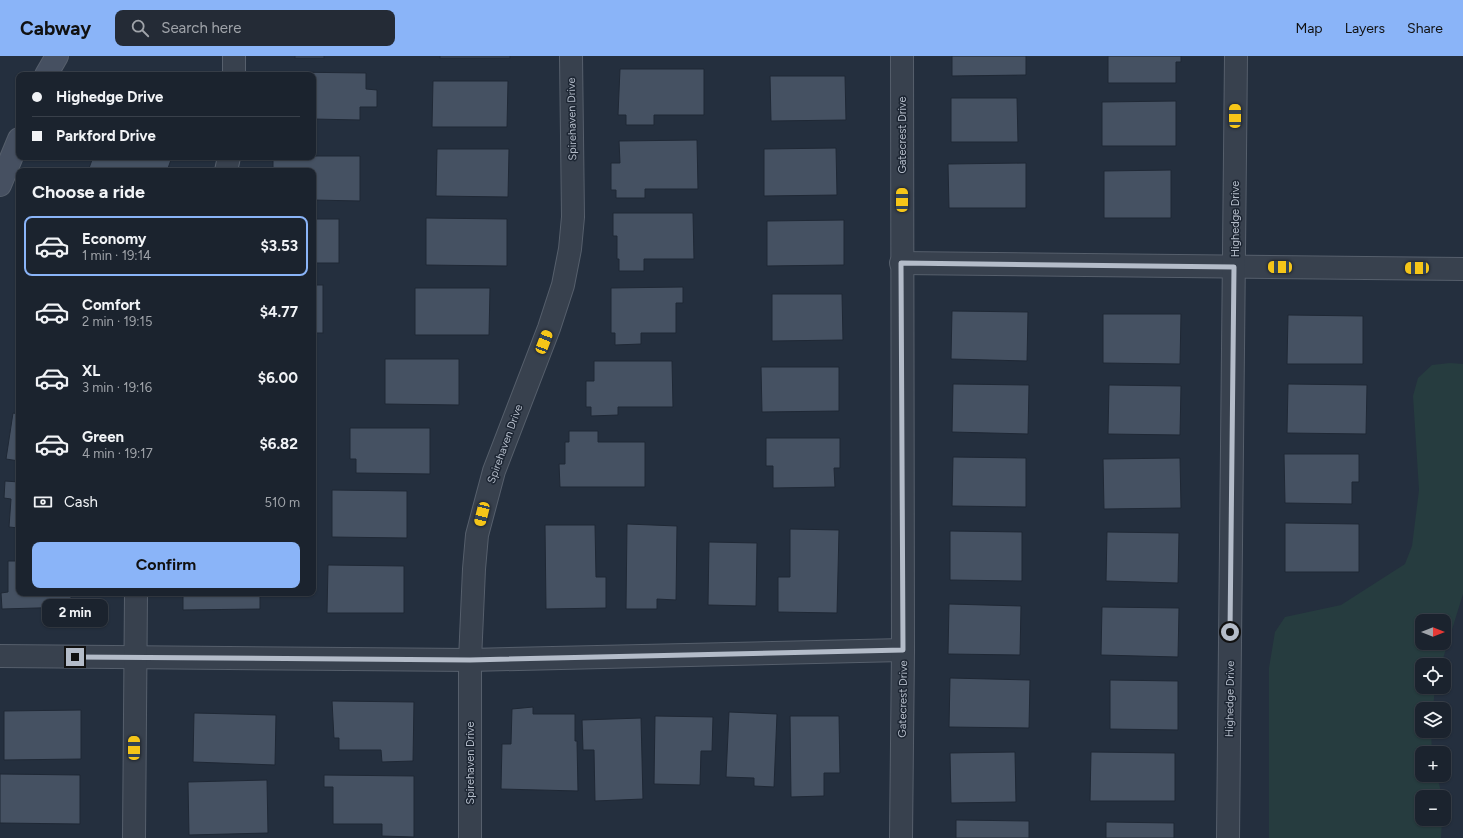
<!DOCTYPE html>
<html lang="en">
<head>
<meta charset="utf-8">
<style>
	:root { --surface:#1b232e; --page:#242b36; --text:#f1f3f6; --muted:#a0a4aa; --line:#39404a; --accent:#8ab4f8 }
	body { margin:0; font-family:Figtree,sans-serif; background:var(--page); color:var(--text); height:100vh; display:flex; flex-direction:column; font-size:15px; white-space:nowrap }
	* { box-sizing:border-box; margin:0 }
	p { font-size:13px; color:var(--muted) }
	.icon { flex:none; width:22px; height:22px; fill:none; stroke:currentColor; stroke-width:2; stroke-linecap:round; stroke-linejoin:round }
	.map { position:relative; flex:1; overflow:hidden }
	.details { position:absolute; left:16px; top:112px; width:300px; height:428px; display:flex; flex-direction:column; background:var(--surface); border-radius:8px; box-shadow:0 1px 3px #0004,0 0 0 1px var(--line) }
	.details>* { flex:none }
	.hud { position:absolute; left:16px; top:16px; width:300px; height:88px; border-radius:8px; box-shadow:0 1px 3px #0004,0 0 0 1px var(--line); display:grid; align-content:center; height:88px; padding:0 16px; background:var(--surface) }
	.needle { width:26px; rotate:90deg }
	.controls { position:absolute; left:1415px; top:558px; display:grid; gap:8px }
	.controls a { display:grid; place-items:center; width:36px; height:36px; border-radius:8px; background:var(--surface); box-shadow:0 1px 3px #0004,0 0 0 1px var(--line); font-size:20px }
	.end { position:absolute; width:18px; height:18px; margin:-9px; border:5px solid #b4bcc9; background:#111; box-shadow:0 0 0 2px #111 }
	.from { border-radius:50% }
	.bubble { position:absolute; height:28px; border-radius:8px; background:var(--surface); box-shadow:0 1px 3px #0004,0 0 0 1px var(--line); font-size:13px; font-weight:700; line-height:28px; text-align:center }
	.car { position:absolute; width:12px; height:24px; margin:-12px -6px; border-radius:5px; box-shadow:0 0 3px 1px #0007; background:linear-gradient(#f5c518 24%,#345 0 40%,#f5c518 0 76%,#345 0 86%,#f5c518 0) }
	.hud b { display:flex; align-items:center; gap:14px; height:38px; font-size:15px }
	.hud b+b { border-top:1px solid var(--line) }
	.hud i { width:10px; height:10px; background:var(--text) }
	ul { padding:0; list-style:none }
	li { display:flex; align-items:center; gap:12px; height:60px; margin:0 8px 6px; padding:0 8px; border:2px solid transparent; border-radius:8px }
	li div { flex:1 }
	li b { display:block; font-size:15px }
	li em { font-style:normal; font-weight:700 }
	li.on { border-color:var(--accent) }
	li>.icon { width:36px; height:36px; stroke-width:1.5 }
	h2 { padding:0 16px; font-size:18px; line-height:48px }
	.pay { display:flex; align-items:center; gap:10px; height:44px; padding:0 16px; font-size:15px }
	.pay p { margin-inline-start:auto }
	.cta { display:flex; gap:8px; margin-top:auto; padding:8px 16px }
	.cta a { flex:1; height:46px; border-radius:8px; background:var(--accent); color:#111; font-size:16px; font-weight:700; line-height:46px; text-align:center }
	header { display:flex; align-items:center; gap:24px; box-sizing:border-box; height:56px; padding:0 20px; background:var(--accent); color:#111 }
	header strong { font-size:19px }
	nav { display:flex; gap:22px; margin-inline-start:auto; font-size:14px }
	.search { width:280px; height:36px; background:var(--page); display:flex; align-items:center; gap:10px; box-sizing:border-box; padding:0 14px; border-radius:8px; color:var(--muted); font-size:15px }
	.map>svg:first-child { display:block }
</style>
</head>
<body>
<header>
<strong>Cabway</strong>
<div class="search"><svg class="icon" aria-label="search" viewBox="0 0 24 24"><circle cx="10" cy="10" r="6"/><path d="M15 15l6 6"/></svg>Search here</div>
<nav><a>Map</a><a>Layers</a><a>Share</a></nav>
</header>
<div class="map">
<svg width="1463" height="782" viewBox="0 0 1463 782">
	<rect width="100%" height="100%" fill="#242f3e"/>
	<path fill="#263c3f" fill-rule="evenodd" d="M 1450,307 L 1463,308 L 1463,538 L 1441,609 L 1422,609 L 1422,631 L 1435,631 L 1433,653 L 1422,653 L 1422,675 L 1431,675 L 1432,697 L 1422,697 L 1422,719 L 1437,719 L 1442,741 L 1422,741 L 1422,763 L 1442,763 L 1441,782 L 1269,782 L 1269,612 L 1275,576 L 1285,561 L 1341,549 L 1405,508 L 1412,490 L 1419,434 L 1413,340 L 1418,322 L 1432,309 ZM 1422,565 L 1444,565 L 1444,587 L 1422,587 Z"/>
	<g fill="#455162" stroke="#1f2835">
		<rect x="295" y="0" width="29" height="2"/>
		<rect x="440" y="0" width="70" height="2"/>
		<path d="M 952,0 L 1026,0 L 1026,19 L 952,20 Z"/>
		<path d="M 1108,0 L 1181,0 L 1181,6 L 1176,6 L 1176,27 L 1108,27 Z"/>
		<path d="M 620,13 L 704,13 L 704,59 L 654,59 L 654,69 L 626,69 L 626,59 L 618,59 Z"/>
		<path d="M 287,16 L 366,17 L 366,33 L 377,34 L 377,51 L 360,51 L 360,64 L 313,63 L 313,19 L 287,19 Z"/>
		<path d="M 770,20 L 845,20 L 846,64 L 771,65 Z"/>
		<path d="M 433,25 L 508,25 L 507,71 L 432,71 Z"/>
		<path d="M 951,42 L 1017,42 L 1018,86 L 951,86 Z"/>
		<path d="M 1176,45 L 1176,90 L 1102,90 L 1102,46 Z"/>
		<path d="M 697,84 L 698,133 L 645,133 L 645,142 L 616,142 L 616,134 L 611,134 L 611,107 L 620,107 L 619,85 Z"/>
		<path d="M 836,92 L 837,139 L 764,140 L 764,93 Z"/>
		<path d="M 437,93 L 509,93 L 508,141 L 436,140 Z"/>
		<path d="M 313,100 L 360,100 L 360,145 L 313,144 L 313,115 L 273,115 L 273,101 Z"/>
		<path d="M 93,101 L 172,101 L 167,115 L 88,115 Z"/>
		<path d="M 1026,107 L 1026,152 L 949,152 L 948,108 Z"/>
		<path d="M 1171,114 L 1171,162 L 1104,162 L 1104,115 Z"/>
		<path d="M 613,157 L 693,157 L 694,203 L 644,203 L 644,215 L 619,215 L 619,203 L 617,203 L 617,180 L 613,180 Z"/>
		<path d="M 426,162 L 507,163 L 507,210 L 426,209 Z"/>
		<rect x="313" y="163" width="26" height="44"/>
		<path d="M 844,164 L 844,209 L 767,210 L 767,165 Z"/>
		<rect x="313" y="229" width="10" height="48"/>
		<path d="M 683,231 L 683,247 L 676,247 L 676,277 L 641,277 L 641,288 L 615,289 L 615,277 L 611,277 L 611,232 Z"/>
		<path d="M 415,232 L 490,232 L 489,279 L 415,279 Z"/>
		<path d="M 772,238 L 842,238 L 843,284 L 772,285 Z"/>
		<path d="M 952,255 L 1028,256 L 1027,305 L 951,303 Z"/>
		<path d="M 1103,258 L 1181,258 L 1180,308 L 1103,307 Z"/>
		<path d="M 1288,259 L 1363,260 L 1363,308 L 1287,308 Z"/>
		<path d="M 385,303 L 459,303 L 459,349 L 385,348 Z"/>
		<path d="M 594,305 L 672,305 L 673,351 L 618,351 L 618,359 L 591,360 L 591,351 L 586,351 L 586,325 L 594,325 Z"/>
		<path d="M 761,311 L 839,311 L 839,355 L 762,356 Z"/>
		<path d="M 953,328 L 1029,329 L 1028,378 L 952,376 Z"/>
		<path d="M 1288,328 L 1367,329 L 1366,378 L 1287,377 Z"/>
		<path d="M 1109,329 L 1181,330 L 1180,379 L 1108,378 Z"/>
		<path d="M 13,357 L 19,358 L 19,405 L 6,403 Z"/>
		<path d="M 350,372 L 430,372 L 430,418 L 356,417 L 356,403 L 350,403 Z"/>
		<path d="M 569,375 L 598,375 L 598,386 L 645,386 L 645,431 L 560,431 L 559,408 L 565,408 L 565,386 L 569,386 Z"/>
		<path d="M 766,382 L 840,382 L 840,412 L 834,412 L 835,431 L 773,432 L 773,410 L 766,410 Z"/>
		<path d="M 1284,398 L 1359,398 L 1359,426 L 1352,426 L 1352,448 L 1285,447 Z"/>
		<path d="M 953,401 L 1026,402 L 1026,451 L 952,450 Z"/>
		<path d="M 1180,402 L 1181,452 L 1104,453 L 1103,403 Z"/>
		<path d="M 5,425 L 19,426 L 19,472 L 9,471 L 11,443 L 4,442 Z"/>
		<path d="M 332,434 L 407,435 L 407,482 L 332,481 Z"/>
		<path d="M 1285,467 L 1359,468 L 1359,516 L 1285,516 Z"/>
		<path d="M 627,468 L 677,470 L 676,544 L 657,543 L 657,553 L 626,553 Z"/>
		<path d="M 545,469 L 595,469 L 596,521 L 606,521 L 606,552 L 546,553 Z"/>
		<path d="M 790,473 L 839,474 L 837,557 L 778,556 L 778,521 L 790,521 Z"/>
		<path d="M 950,475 L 1022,476 L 1022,525 L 950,524 Z"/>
		<path d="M 1107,476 L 1179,477 L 1178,527 L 1106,525 Z"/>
		<path d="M 709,486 L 757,487 L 756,550 L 708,549 Z"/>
		<path d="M 8,505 L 19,505 L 19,537 L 71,537 L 71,551 L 2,553 L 1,537 L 8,536 Z"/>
		<path d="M 328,509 L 404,510 L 404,557 L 327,557 Z"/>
		<path d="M 183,537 L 260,537 L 260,553 L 183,554 Z"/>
		<path d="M 949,548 L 1021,550 L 1020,599 L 948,598 Z"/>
		<path d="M 1102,551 L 1179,552 L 1178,601 L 1101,599 Z"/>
		<path d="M 950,622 L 1030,624 L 1029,672 L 949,671 Z"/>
		<path d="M 1110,624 L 1178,625 L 1178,674 L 1110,673 Z"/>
		<path d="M 332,645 L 414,646 L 413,705 L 382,706 L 381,694 L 339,694 L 339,682 L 334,682 Z"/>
		<path d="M 533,651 L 533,658 L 575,658 L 575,685 L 577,685 L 578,735 L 501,733 L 502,688 L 511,688 L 512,653 Z"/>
		<path d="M 81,654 L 81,703 L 4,704 L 4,655 Z"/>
		<path d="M 729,656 L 777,658 L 774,731 L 754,730 L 754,722 L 726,721 Z"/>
		<path d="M 194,657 L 276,659 L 275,709 L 193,706 Z"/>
		<path d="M 655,660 L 713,661 L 712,695 L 701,695 L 700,729 L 654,728 Z"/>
		<path d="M 790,660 L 839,660 L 840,717 L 824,717 L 824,740 L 791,741 Z"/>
		<path d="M 641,662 L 643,743 L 595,745 L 594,694 L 583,694 L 582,664 Z"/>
		<path d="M 1015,696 L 1016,746 L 951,747 L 950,697 Z"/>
		<path d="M 1091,696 L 1175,697 L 1175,745 L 1090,745 Z"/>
		<path d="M 0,718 L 80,719 L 80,768 L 0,767 Z"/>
		<path d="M 324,719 L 414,720 L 414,781 L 382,780 L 382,768 L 333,768 L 333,731 L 324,731 Z"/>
		<path d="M 267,724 L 268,777 L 189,779 L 188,726 Z"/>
		<path d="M 956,764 L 1029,765 L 1029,782 L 956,782 Z"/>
		<path d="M 1106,766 L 1174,767 L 1174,782 L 1106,782 Z"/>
	</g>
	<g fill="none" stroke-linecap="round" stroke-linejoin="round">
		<g stroke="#565f6c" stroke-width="24">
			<g id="street">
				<path d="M 234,0 L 234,19"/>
				<path d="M 226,115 L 229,101"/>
				<path d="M 901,207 L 1463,213"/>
				<path d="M 0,600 L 470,604 L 903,594"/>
				<path d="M 134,782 L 136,537"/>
				<path d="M 470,782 L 470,604 L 474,513 L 477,479 L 494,415 L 549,272 L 563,229 L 570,193 L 573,161 L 571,0"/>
				<path d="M 901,782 L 903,594 L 902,0"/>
				<path d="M 1228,782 L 1236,0"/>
			</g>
		</g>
		<g stroke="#565f6c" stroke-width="24">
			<g id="secondary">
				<path d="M 46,19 L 57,0"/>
				<path d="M 0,129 L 19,83"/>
			</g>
		</g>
		<use href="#street" stroke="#38414e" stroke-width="22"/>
		<use href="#secondary" stroke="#465061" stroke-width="22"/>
	</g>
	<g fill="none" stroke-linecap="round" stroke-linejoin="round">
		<path stroke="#b4bcc9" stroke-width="5" d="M 75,601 L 470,604 L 903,594 L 901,207 L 1234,211 L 1230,576"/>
	</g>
	<g text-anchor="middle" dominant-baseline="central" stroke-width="3" stroke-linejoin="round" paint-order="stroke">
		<g font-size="11" fill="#b4bcc9" stroke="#1d2633">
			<text transform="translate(572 63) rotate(-91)">Spirehaven Drive</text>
			<text transform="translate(902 79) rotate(-90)">Gatecrest Drive</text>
			<text transform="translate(1235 163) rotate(-90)">Highedge Drive</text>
			<text transform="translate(505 388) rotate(-70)">Spirehaven Drive</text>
			<text transform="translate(903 643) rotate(-89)">Gatecrest Drive</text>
			<text transform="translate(1230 643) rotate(-89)">Highedge Drive</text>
			<text transform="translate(470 707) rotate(-90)">Spirehaven Drive</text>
		</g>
	</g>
</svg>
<div class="controls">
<a><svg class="needle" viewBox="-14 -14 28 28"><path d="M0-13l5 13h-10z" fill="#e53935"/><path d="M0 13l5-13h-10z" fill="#a0a4aa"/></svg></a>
<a><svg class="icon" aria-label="locate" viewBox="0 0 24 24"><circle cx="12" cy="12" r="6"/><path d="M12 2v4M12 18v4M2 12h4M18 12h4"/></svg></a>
<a><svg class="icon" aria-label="layers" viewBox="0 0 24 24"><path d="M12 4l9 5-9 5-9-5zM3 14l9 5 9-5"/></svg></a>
<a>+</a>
<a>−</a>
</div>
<i class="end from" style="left:1230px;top:576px"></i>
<i class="end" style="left:75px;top:601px"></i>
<div class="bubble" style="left:42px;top:543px;width:66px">2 min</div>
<i class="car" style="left:1235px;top:60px;rotate:0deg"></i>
<i class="car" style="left:902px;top:144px;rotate:0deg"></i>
<i class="car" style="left:1280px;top:211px;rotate:271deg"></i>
<i class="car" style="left:1417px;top:212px;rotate:270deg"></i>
<i class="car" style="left:544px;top:286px;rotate:21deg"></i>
<i class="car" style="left:482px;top:458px;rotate:194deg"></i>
<i class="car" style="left:134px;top:692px;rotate:0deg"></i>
<div class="hud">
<b><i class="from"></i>Highedge Drive</b>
<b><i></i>Parkford Drive</b>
</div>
<section class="details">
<h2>Choose a ride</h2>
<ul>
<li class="on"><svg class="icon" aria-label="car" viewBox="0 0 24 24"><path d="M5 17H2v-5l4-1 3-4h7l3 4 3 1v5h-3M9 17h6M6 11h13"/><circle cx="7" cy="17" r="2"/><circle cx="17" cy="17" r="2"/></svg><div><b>Economy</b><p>1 min · 19:14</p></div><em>$3.53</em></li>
<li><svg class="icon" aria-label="car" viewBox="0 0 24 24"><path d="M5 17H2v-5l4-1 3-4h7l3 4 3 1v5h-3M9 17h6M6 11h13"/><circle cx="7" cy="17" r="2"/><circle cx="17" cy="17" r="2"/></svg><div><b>Comfort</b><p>2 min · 19:15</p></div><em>$4.77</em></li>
<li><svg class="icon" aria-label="car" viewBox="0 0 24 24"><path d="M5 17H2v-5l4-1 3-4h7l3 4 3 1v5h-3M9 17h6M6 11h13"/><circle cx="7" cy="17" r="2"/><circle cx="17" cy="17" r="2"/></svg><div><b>XL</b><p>3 min · 19:16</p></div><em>$6.00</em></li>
<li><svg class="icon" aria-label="car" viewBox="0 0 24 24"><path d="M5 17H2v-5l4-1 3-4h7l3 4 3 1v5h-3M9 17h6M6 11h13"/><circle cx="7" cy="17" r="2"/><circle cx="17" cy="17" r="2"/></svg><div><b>Green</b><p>4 min · 19:17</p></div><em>$6.82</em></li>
</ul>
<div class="pay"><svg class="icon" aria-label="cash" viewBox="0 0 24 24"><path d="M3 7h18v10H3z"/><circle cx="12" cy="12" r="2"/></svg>Cash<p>510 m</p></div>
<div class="cta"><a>Confirm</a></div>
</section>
</div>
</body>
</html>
